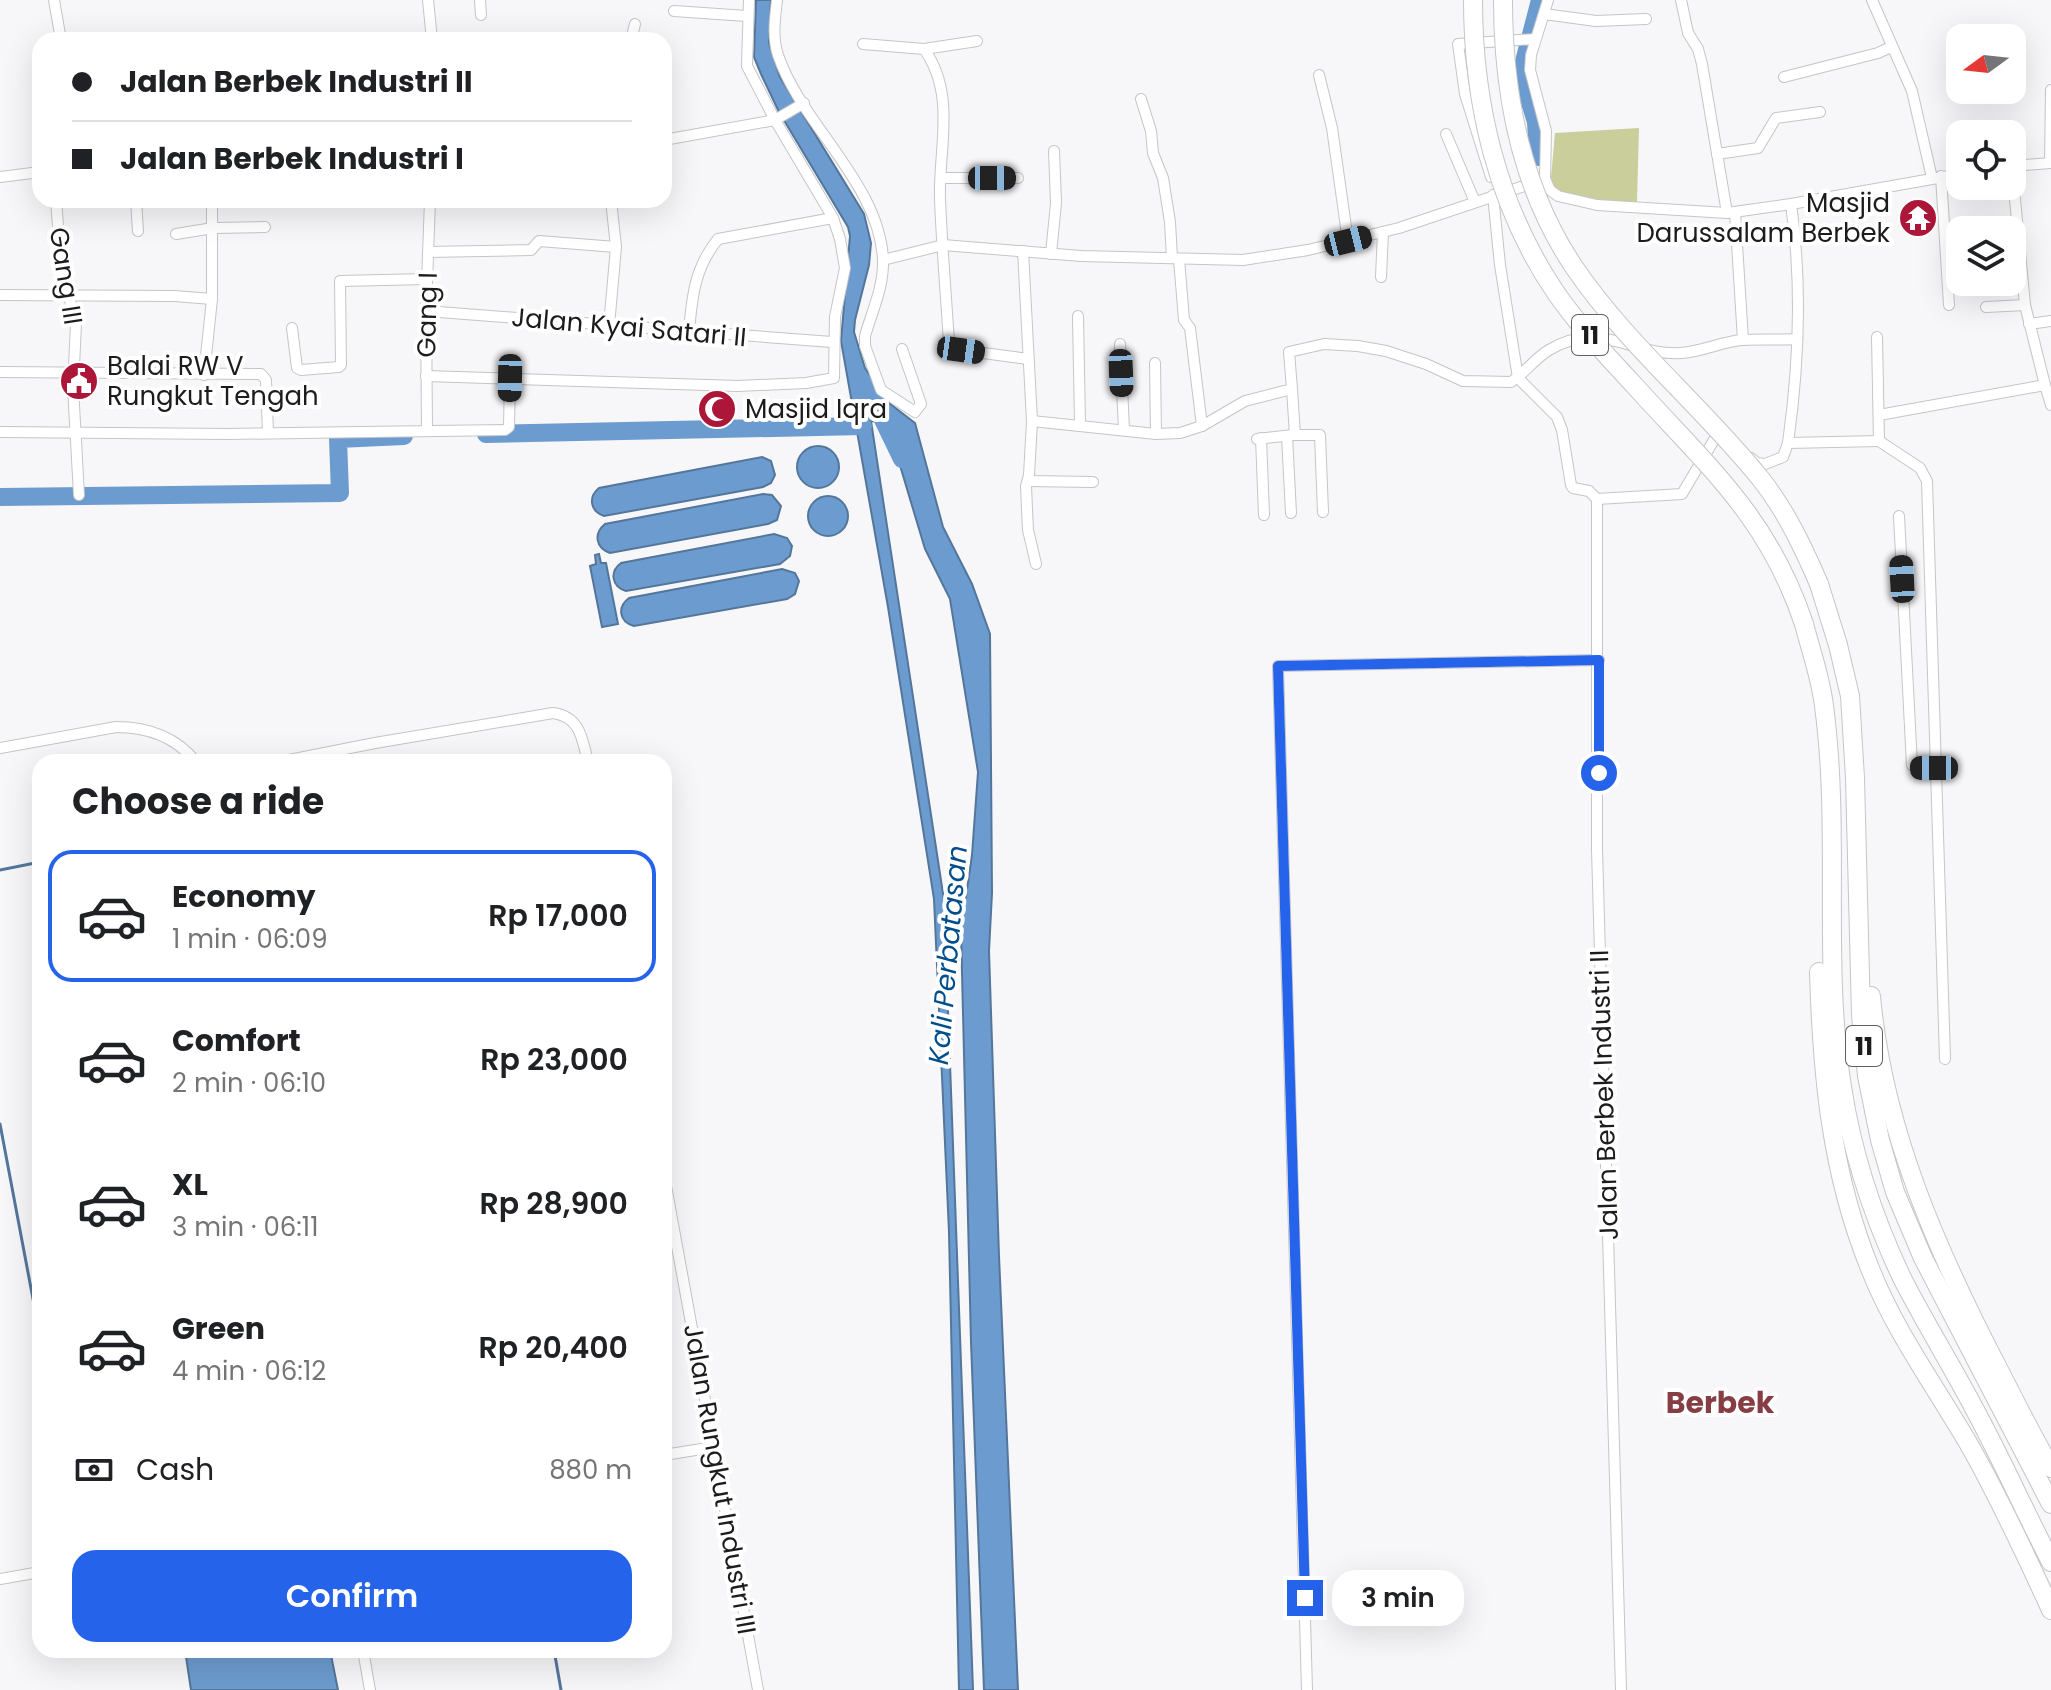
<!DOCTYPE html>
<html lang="en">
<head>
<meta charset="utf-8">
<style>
	:root { --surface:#fff; --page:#f2f2f2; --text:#202124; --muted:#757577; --line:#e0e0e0; --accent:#2563eb }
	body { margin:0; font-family:Poppins,sans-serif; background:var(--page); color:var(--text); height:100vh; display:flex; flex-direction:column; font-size:30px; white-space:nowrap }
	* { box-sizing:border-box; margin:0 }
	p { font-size:26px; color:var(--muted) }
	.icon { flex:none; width:44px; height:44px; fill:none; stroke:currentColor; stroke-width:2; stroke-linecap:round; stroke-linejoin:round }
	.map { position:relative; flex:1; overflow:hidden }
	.sheet { position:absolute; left:32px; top:754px; width:640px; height:904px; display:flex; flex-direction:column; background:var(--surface); border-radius:24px; box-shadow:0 8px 32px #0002 }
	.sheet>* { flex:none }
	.hud { position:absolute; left:32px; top:32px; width:640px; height:176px; border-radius:24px; box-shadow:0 8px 32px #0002; display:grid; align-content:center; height:176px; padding:0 40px; background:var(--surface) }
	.needle { width:52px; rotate:255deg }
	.tools { position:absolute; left:1946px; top:24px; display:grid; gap:16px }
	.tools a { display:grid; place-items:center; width:80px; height:80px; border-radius:16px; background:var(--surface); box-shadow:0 8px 32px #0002; font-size:40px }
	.end { position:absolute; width:36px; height:36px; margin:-18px; border:10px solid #2563eb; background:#fff; box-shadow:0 0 0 4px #fff }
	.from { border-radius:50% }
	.bubble { position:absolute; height:56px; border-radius:24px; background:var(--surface); box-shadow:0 8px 32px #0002; font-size:26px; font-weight:600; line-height:56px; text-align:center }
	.car { position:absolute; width:24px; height:48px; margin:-24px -12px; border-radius:10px; box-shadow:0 0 6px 2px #0007; background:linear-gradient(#222 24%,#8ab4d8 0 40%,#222 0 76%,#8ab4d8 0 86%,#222 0) }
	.hud b { display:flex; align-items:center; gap:28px; height:76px; font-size:30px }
	.hud b+b { border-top:2px solid var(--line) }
	.hud i { width:20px; height:20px; background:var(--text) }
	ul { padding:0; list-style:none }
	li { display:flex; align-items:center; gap:24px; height:132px; margin:0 16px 12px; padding:0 24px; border:4px solid transparent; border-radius:24px }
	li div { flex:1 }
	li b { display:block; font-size:30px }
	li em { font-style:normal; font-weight:600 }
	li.active { border-color:var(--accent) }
	li>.icon { width:72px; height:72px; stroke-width:1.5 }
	h2 { padding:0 40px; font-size:36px; line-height:96px }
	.pay { display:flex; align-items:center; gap:20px; height:88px; padding:0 40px; font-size:30px }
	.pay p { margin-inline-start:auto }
	.action { display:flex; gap:16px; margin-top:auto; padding:16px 40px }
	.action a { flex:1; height:92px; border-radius:24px; background:var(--accent); color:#fff; font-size:32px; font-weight:600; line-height:92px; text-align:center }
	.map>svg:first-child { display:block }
</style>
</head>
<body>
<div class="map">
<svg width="2051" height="1690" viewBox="0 0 2051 1690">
	<rect width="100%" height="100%" fill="#f7f7fa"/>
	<path fill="#c9ce9a" d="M 1639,128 L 1637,202 L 1579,200 L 1555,189 L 1551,178 L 1555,133 Z"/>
	<g fill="#6c9ccf" stroke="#54769a" stroke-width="2">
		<path d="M 756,0 L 771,0 L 769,43 L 780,77 L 864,214 L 871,243 L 869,265 L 855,320 L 854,332 L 865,368 L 889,403 L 915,423 L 943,527 L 972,584 L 990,634 L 992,893 L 989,951 L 999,1256 L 1018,1690 L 984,1690 L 971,1342 L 961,931 L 972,855 L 978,772 L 950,599 L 925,549 L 887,422 L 871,421 L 944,900 L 973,1690 L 959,1690 L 949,1232 L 934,899 L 888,607 L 841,341 L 850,236 L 848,227 L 779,112 L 761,74 L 754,57 Z"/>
		<circle cx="818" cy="467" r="21"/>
		<path d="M 762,457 L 771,461 L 775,475 L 771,483 L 763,487 L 604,516 C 590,511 588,497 599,488 Z"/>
		<path d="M 763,494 L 772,495 L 781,506 L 777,520 L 768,524 L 610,553 C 596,548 593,534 605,524 Z"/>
		<circle cx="828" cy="516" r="20"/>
		<path d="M 774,534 L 787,538 L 792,546 L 790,556 L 780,564 L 626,591 C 612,587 609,572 621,563 Z"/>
		<path d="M 599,554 L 601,563 L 606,563 L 618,624 L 602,627 L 590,566 L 596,564 L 595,555 Z"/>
		<path d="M 782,569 L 795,573 L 799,581 L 795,594 L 787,599 L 634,626 C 619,622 617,607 629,598 Z"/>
		<path d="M 185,1650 L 330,1650 L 338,1690 L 191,1690 Z"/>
	</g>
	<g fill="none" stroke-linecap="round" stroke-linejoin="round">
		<g stroke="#54769a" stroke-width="3">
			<path d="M 0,870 L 40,862"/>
			<path d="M 0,1124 L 40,1336"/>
			<path d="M 554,1650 L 561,1690"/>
		</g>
		<g stroke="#6c9ccf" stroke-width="18">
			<path d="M 1538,157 L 1536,122 L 1521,73 L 1540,0"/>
			<path d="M 873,399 L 902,459"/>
			<path d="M 486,434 L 863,426"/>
			<path d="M 0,497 L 340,493 L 338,439 L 404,436"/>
		</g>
		<g stroke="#c4c5c7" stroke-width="12">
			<g id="street">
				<path d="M 54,0 L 61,40"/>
				<path d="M 428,0 L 432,40"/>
				<path d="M 480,0 L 481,15"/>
				<path d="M 777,0 C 775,18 772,37 778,55 C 801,124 879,183 883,259 C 884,287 872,311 865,336 L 865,346 L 881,390 L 915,412 L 921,404 L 902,349"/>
				<path d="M 1548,0 L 1531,55 L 1530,70 L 1546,131 L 1545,179 L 1550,190 L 1558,196 L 1597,205 L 1727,213 L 1791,204 L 1960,174"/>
				<path d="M 1681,0 L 1688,33 L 1698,49 L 1702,64 L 1727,213"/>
				<path d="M 1872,0 L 1912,91 L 1932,178"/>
				<path d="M 674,11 L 747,16"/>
				<path d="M 1544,14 L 1596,21 L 1646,19"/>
				<path d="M 631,40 L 635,24"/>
				<path d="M 863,44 L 924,49 C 957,95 938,150 940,200 C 942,248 946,295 949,343 L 961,350 L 1028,359"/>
				<path d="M 924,49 L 977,41"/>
				<path d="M 1319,75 L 1332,128 L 1348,241"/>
				<path d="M 1784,77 L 1878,53 L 1891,47"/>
				<path d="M 1141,99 L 1151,131 L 1153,153 L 1163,178 L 1170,222 L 1172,258"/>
				<path d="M 1446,134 L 1475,202"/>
				<path d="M 664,140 L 775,120 L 804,103"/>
				<path d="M 1717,154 L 1758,148 L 1776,118 L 1820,112"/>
				<path d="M 2050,163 L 2051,90"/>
				<path d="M 2012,166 L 2051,163"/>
				<path d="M 2012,168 L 2025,305 L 2045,385"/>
				<path d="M 1941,176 L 1949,305"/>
				<path d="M 0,177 L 40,172"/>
				<path d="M 1491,177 L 1465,94 L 1458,44 L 1535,39"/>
				<path d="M 941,178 L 1018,178"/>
				<path d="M 1493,195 L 1500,265 L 1518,378 L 1557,417 L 1562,430 L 1571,485 L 1573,488 L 1589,491 L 1597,499"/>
				<path d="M 56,200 L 61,265 L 76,324 L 73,387 L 79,495"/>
				<path d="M 136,200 L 138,231"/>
				<path d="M 1735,212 L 1743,340"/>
				<path d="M 176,234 L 213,228 L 265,227"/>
				<path d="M 1023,251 L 1032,421 L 1029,475 L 1026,486 L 1027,509 L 1028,530 L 1036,564"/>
				<path d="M 428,252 L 531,250 L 539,241 L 616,247"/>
				<path d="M 1051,254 L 1056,203 L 1054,151"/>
				<path d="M 1179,259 L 1184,320 L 1190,328 L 1202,426"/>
				<path d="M 883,260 L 943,245 L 1081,256 L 1243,260 L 1308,250 L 1399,228 L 1545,179"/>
				<path d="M 1381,277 L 1383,232"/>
				<path d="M 0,295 L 174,296 L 212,299"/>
				<path d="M 1986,307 L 2025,305"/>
				<path d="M 426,311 L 832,342"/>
				<path d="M 1078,316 L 1080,424"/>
				<path d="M 2029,324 L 2051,321"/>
				<path d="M 609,326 L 616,247 L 611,200"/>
				<path d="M 292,328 L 297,368 L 301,370 L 339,367 L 341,365 L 340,281 L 427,279"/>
				<path d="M 689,331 C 692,296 695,267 718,239 L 833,218"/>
				<path d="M 1877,337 L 1879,441"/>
				<path d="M 1120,344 L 1124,430"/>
				<path d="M 1155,363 L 1156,434"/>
				<path d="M 0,372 L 261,374 L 266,380 L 268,433"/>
				<path d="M 204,375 L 212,299 L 212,200"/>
				<path d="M 426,376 L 738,386 L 806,383 L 834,378 L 835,317 L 845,268 L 840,239 L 833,218 L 775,120 L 747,66 L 749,0"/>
				<path d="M 1292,389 L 1295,435 L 1320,435 L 1323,512"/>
				<path d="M 1879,415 L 2045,385 L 2051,405"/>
				<path d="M 1032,421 L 1156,434 L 1180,433 L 1202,426 L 1245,401 L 1292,389 L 1289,352 L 1324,344 L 1358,346 L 1386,351 L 1426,364 L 1463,381 L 1511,382 C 1525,373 1534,359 1549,350 C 1601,319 1631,356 1681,353 C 1701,352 1721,342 1741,340 C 1759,339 1778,340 1797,339"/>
				<path d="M 427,430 L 426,311 L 430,200"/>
				<path d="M 0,432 L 228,434 L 505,430 L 509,427 L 510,378"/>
				<path d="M 1287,436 L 1291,513"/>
				<path d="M 1261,438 L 1264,515"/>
				<path d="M 1257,439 L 1293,435"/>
				<path d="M 1879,441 L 1920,468 L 1927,481 L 1945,1059"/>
				<path d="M 1788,443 L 1879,441"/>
				<path d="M 1751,458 L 1757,463 L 1765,464 L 1783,457 L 1788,443 C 1799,365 1802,282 1791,204"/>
				<path d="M 1028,481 L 1093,482"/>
				<path d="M 1597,499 L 1597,849 L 1621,1690"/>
				<path d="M 1597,499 L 1682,494 L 1721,428"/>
				<path d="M 1899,516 L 1912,765 L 1934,768"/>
				<path d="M 0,748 L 116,727 C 147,727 176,737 196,762"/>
				<path d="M 279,762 L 375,743 L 553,713 C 581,717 582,739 588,762"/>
				<path d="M 664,1175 L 758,1690"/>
				<path d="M 664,1455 L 714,1447"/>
				<path d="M 0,1579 L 40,1572"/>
				<path d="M 363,1650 L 370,1690"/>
				<path d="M 1307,1690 L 1278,666 L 1599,660"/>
			</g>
		</g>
		<g stroke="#c4c5c7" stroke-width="20">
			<g id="highway">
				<path d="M 1819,584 L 1838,645 L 1850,696 L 1855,778 L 1861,1015 L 1867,1076 L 1880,1140 L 1895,1192 L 1923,1258 L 2051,1504"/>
				<path d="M 1804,624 C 1811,651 1821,679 1824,706 C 1841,833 1822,961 1842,1087 C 1852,1152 1874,1219 1902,1278 C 1925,1323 1952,1366 1975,1410 C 2002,1460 2025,1512 2051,1562"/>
				<path d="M 1819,972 C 1822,1075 1831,1174 1871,1271 C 1895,1331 1934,1385 1967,1441 C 1998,1495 2025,1553 2051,1610"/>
				<path d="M 1871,996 C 1883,1130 1938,1253 1999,1370 C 2016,1403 2032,1436 2051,1468"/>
			</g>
		</g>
		<use href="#street" stroke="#fff" stroke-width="10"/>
		<use href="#highway" stroke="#fff" stroke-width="18"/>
		<g stroke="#c4c5c7" stroke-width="20" stroke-linecap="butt">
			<g id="highway-bridge">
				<path d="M 1473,0 C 1473,103 1497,206 1556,293 C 1579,326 1607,356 1634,385 C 1707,466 1768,516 1804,624"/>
				<path d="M 1503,0 C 1503,94 1521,188 1574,267 C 1627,345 1701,405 1760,478 C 1785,509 1803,547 1819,584"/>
			</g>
		</g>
		<use href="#highway-bridge" stroke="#fff" stroke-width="18"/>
	</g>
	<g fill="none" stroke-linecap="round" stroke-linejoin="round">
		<path stroke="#2563eb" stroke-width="10" d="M 1305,1598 L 1278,666 L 1599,660 L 1599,773"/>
	</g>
	<defs>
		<g id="temple-disc" transform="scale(2)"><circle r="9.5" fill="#ac1638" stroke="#fff"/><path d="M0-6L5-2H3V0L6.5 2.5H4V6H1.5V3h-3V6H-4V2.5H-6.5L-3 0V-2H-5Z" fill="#fff"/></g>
		<g id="civic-disc" transform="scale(2)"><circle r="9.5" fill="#ac1638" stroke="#fff"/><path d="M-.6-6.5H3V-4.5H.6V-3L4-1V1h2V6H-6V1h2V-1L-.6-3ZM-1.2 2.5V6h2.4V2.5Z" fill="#fff"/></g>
		<g id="mosque-disc" transform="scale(2)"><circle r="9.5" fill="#ac1638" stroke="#fff"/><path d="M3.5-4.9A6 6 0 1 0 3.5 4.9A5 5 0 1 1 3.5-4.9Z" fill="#fff"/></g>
	</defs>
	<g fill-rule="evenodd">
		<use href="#temple-disc" x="1918" y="218"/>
		<use href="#civic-disc" x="79" y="381"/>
		<use href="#mosque-disc" x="717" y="409"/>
	</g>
	<g text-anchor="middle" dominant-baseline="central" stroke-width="8" stroke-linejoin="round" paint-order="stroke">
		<g fill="#fff" stroke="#606061" stroke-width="2">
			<rect x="1572" y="315" width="36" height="40" rx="6"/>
			<rect x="1846" y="1026" width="36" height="40" rx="6"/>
		</g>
		<g font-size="24" font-weight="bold" fill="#1c1c1d">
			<text x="1590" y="335">11</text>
			<text x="1864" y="1046">11</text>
		</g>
		<g font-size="26" fill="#1c1c1d" stroke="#fff" text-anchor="start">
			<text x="1890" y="203" text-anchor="end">Masjid<tspan x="1890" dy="30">Darussalam Berbek</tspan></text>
			<text x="107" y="366">Balai RW V<tspan x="107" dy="30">Rungkut Tengah</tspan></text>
			<text x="745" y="409">Masjid Iqra</text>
		</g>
		<g font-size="26" fill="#1c1c1d" stroke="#fff">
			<text transform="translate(66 276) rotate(81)">Gang III</text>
			<text transform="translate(427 315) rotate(-89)">Gang I</text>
			<text transform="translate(629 327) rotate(5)">Jalan Kyai Satari II</text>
			<text transform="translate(1604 1095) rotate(-92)">Jalan Berbek Industri II</text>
			<text transform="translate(720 1479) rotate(80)">Jalan Rungkut Industri III</text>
		</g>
		<g font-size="28" font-style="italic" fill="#004e8c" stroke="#fff">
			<text transform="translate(948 955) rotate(-85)">Kali Perbatasan</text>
		</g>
		<g font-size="30" font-weight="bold" fill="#863d43" stroke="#fff">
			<text x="1720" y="1402">Berbek</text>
		</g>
	</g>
</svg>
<div class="tools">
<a><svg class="needle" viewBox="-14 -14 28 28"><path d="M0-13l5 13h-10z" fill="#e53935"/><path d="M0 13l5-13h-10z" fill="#757577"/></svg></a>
<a><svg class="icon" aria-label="locate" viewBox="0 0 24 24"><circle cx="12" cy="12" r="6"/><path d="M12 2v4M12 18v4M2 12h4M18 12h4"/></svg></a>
<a><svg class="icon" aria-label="layers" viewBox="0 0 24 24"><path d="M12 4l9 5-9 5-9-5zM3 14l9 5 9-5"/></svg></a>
</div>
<i class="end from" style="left:1599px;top:773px"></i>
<i class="end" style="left:1305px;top:1598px"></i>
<div class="bubble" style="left:1332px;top:1570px;width:132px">3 min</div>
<i class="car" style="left:992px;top:178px;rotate:90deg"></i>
<i class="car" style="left:1348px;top:241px;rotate:76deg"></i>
<i class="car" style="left:961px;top:350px;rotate:98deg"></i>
<i class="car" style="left:1121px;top:373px;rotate:178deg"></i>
<i class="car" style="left:510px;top:378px;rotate:181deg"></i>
<i class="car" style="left:1902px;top:579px;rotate:357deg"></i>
<i class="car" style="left:1934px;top:768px;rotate:270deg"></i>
<div class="hud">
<b><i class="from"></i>Jalan Berbek Industri II</b>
<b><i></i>Jalan Berbek Industri I</b>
</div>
<section class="sheet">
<h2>Choose a ride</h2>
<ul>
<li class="active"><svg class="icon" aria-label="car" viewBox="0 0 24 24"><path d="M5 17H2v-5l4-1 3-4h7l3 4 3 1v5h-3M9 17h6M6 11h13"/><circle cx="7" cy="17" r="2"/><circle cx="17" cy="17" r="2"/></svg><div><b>Economy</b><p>1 min · 06:09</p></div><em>Rp 17,000</em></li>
<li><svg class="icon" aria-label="car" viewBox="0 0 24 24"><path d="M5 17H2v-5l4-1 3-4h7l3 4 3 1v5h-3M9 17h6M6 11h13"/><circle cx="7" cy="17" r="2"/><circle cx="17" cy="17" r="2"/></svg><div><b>Comfort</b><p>2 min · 06:10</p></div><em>Rp 23,000</em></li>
<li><svg class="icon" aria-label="car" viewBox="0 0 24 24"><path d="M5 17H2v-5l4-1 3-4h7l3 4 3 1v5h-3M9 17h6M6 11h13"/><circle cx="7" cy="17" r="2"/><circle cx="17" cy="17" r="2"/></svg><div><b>XL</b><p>3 min · 06:11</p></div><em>Rp 28,900</em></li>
<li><svg class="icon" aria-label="car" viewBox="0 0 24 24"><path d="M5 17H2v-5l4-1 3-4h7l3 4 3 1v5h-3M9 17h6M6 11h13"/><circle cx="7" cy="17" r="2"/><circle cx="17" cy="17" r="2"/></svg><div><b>Green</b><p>4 min · 06:12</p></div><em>Rp 20,400</em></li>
</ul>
<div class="pay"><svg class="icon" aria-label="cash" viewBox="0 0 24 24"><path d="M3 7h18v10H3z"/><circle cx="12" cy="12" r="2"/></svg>Cash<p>880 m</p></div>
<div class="action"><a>Confirm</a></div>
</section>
</div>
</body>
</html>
